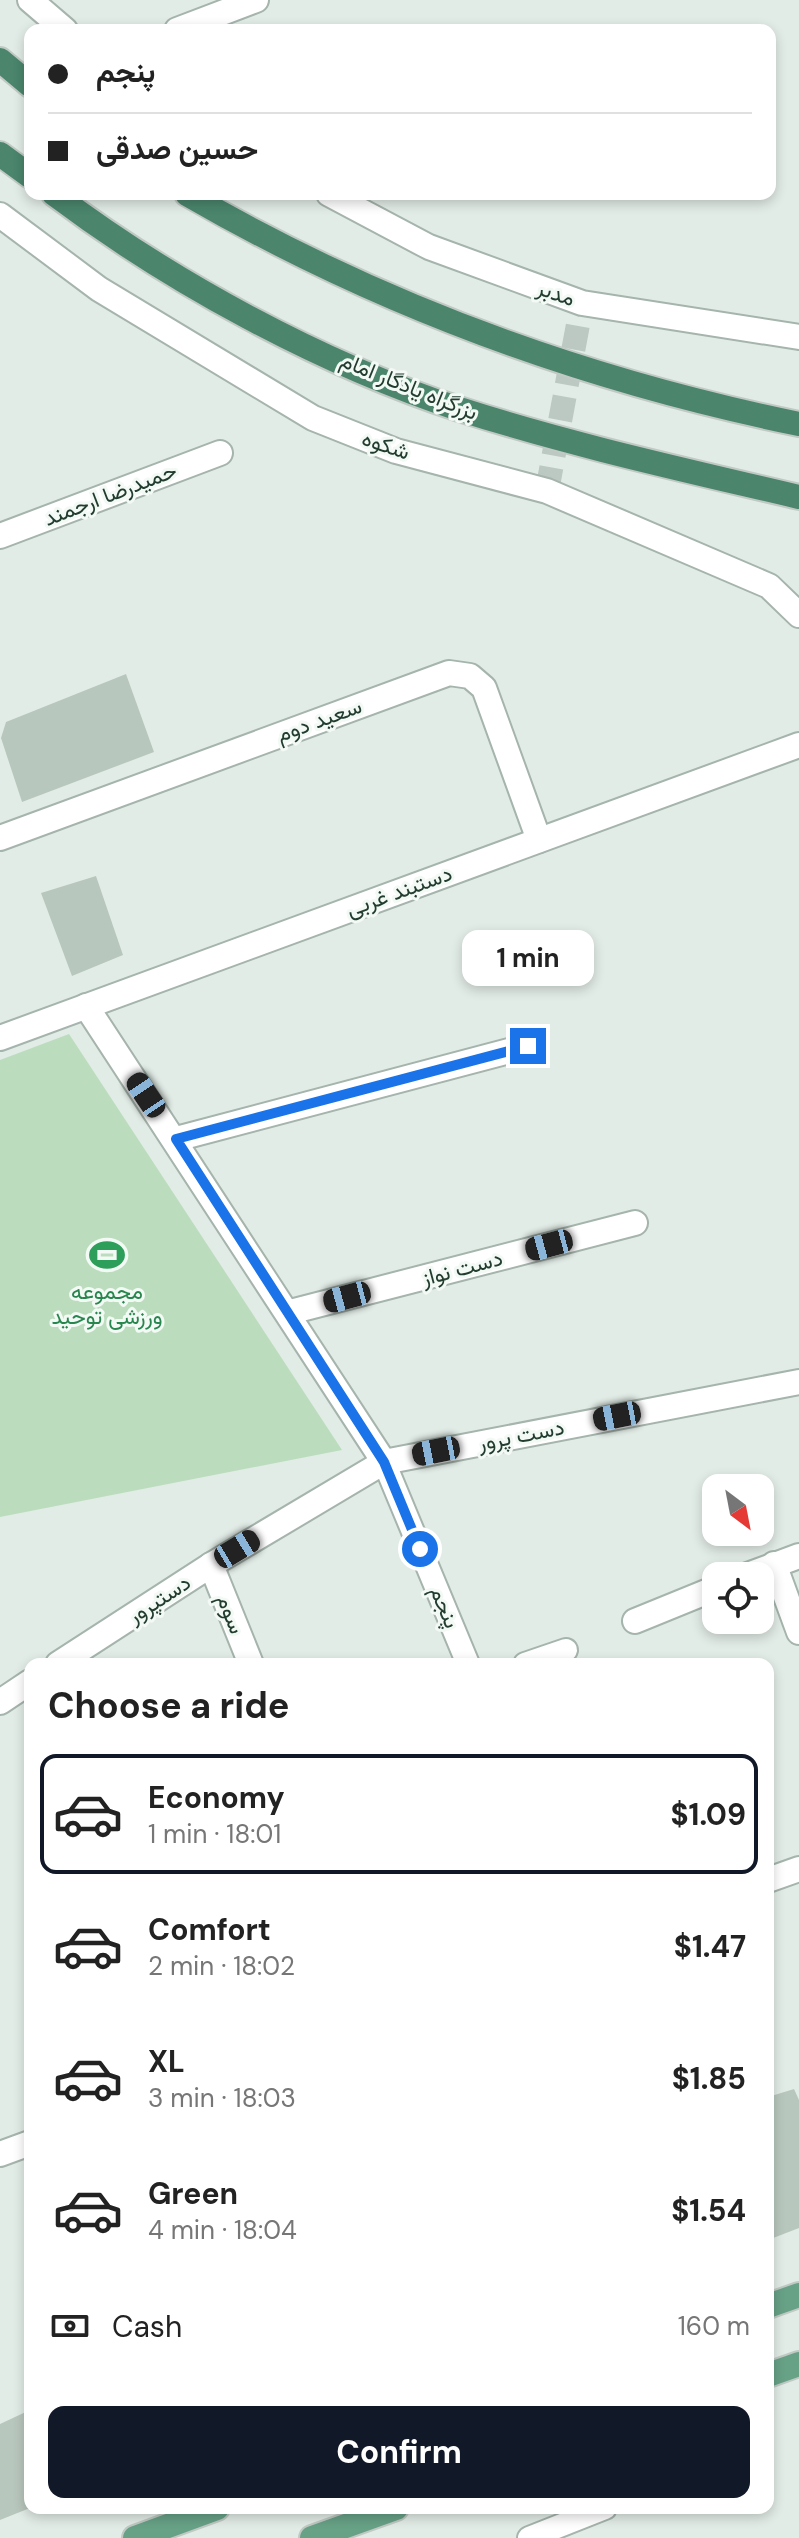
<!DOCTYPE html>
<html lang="en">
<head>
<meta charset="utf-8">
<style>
	:root { --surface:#fff; --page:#f2f2f2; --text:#222; --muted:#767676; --line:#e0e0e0; --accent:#111827 }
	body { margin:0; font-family:"DM Sans",Vazirmatn,sans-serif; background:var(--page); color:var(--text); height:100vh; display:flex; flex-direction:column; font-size:30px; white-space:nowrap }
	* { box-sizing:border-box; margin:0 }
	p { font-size:26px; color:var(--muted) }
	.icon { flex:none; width:44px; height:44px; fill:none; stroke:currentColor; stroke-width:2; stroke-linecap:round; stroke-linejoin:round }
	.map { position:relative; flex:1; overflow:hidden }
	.panel { position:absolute; left:24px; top:1658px; width:750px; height:856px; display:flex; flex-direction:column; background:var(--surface); border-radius:16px; box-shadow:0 4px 12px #0003 }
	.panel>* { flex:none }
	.banner { position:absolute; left:24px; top:24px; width:752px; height:176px; border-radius:16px; box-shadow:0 4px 12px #0003; display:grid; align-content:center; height:176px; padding:0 24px; background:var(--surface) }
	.needle { width:52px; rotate:148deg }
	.tools { position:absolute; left:702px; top:1474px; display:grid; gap:16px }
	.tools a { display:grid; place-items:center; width:72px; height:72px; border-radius:16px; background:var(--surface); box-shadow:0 4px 12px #0003; font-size:40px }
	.end { position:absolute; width:36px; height:36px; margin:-18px; border:10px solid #1a73e8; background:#fff; box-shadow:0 0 0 4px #fff }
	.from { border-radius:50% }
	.bubble { position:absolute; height:56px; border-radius:16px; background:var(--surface); box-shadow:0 4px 12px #0003; font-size:26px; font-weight:700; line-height:56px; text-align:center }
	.car { position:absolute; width:24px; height:48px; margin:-24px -12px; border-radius:10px; box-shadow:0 0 6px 2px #0007; background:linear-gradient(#222 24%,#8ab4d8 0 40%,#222 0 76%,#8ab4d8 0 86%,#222 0) }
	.banner b { display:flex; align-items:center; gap:28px; height:76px; font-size:30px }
	.banner b+b { border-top:2px solid var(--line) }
	.banner i { width:20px; height:20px; background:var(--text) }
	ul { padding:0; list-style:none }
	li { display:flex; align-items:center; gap:24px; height:120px; margin:0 16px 12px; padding:0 8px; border:4px solid transparent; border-radius:16px }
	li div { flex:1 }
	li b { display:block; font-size:30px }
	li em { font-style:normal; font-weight:700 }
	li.current { border-color:var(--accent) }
	li>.icon { width:72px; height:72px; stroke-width:1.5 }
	h2 { padding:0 24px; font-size:36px; line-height:96px }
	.pay { display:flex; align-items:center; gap:20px; height:88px; padding:0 24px; font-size:30px }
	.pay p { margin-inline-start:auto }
	.primary-button { display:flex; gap:16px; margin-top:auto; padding:16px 24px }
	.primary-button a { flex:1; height:92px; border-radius:16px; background:var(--accent); color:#fff; font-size:32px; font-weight:700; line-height:92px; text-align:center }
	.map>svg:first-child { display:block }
</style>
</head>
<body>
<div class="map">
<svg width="799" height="2538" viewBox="0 0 799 2538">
	<rect width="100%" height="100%" fill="#e2ece6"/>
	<path fill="#bbddbd" d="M 69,1034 L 342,1450 L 0,1517 L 0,1060 Z"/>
	<g fill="#b8c7be">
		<path d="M 126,674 L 154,752 L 22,802 L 1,738 L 6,722 Z"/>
		<path d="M 96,876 L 123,955 L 72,976 L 41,893 Z"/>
		<path d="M 794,2089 L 799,2100 L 799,2228 L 768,2240 L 768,2097 Z"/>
		<path d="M 30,2410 L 30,2508 L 0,2520 L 0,2424 Z"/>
	</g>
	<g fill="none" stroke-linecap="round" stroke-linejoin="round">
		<path stroke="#bcc9c2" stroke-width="24" stroke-dasharray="24 12" stroke-linecap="butt" d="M 547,491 L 582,303"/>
		<g stroke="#a5b4ac" stroke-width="26">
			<g id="service">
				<path d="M 384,1462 L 468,1664"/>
				<path d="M 525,1664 L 566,1650"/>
				<path d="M 529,2538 L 605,2508"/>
			</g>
		</g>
		<g stroke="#a5b4ac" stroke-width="28">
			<g id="minor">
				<path d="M 30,0 L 65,30"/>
				<path d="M 177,30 L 256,0"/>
				<path d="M 329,194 L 429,247 L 582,303 L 799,337"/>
				<path d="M 0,215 L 99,289 L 313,418 L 396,451 L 547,491 L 769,586 L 799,615"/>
				<path d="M 0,536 L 220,453"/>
				<path d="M 0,838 L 449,673 L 470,676 L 484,688 L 539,840"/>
				<path d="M 86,1006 L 384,1462"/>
				<path d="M 0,1038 L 799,745"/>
				<path d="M 176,1139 L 528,1046"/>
				<path d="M 290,1312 L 635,1223"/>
				<path d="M 774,1564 L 799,1632"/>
				<path d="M 211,1565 L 251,1664"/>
				<path d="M 745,1576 L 799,1556"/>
				<path d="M 635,1621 L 716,1588"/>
				<path d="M 58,1664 L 211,1565 L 384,1462 L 799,1382"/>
				<path d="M 0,1702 L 30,1682"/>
				<path d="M 768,1880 L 799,1869"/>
				<path d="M 0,2154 L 30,2143"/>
			</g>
		</g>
		<g stroke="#c1c9c5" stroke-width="28">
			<g id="primary">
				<path d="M 768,2306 L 799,2295"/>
				<path d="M 768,2375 L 799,2364"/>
				<path d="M 135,2538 L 217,2508"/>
				<path d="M 312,2538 L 396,2508"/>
			</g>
		</g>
		<g stroke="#c1c9c5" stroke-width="28">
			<g id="trunk">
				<path d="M 0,60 L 30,85"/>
				<path d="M 0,154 L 30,176"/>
				<path d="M 54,194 C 171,282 320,363 459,409 C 571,445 685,470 799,497"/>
				<path d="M 187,194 C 377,304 584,380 799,424"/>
			</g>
		</g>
		<use href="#service" stroke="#fff" stroke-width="22"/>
		<use href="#minor" stroke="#fff" stroke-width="24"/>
		<use href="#primary" stroke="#67a186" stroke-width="24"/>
		<use href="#trunk" stroke="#4a856c" stroke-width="24"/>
	</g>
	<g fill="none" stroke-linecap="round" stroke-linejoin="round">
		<path stroke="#1a73e8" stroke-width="10" d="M 420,1549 L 384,1462 L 176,1139 L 528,1046"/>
	</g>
	<defs>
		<g id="stadium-bare" transform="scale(2.76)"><path d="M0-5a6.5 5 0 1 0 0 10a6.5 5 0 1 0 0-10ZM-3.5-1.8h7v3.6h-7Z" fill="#2e9e5b" stroke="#f3f9f4" stroke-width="2.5" paint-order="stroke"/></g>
	</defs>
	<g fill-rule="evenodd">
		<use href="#stadium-bare" x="107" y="1255"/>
	</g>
	<g text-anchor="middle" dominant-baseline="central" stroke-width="6" stroke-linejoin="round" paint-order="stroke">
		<g font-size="22" fill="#223d30" stroke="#f3f9f4">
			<text transform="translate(556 293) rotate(19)">مدبر</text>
			<text transform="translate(409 386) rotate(22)">بزرگراه یادگار امام</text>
			<text transform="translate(386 445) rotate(19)">شکوه</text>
			<text transform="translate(110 494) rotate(-21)">حمیدرضا ارجمند</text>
			<text transform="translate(319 720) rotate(-20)">سعید دوم</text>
			<text transform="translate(399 891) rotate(-20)">دستبند غربی</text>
			<text transform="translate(462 1268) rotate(-15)">دست نواز</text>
			<text transform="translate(521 1435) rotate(-11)">دست پرور</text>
			<text transform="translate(159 1599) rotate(-33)">دستپرور</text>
			<text transform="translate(445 1607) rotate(67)">پنجم</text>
			<text transform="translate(231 1614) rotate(69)">سوم</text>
		</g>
		<g font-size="22" fill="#27864d" stroke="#f3f9f4">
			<text x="107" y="1291">مجموعه<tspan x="107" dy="25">ورزشی توحید</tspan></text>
		</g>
	</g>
</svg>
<div class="tools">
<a><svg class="needle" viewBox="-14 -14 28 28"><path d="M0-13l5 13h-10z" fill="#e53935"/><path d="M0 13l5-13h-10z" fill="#767676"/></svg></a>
<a><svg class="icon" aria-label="locate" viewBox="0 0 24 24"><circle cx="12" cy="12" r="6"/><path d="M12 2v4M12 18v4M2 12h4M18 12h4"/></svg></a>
</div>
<i class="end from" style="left:420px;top:1549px"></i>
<i class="end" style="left:528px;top:1046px"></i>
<div class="bubble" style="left:462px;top:930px;width:132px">1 min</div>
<i class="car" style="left:146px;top:1095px;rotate:326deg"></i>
<i class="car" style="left:549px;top:1245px;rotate:255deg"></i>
<i class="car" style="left:347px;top:1297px;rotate:255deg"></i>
<i class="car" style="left:617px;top:1416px;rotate:259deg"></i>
<i class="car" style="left:436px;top:1451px;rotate:259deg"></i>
<i class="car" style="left:237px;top:1549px;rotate:59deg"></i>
<div class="banner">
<b><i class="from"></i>پنجم</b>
<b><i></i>حسین صدقی</b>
</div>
<section class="panel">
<h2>Choose a ride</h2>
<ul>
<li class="current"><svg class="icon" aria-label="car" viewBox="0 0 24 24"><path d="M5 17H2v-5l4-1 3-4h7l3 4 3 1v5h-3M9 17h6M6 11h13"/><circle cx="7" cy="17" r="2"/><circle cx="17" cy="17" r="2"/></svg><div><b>Economy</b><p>1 min · 18:01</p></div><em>$1.09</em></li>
<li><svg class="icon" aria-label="car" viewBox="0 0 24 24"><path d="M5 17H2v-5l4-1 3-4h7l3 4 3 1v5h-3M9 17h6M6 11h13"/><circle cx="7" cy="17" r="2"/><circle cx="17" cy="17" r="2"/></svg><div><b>Comfort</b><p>2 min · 18:02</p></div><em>$1.47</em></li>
<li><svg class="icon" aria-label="car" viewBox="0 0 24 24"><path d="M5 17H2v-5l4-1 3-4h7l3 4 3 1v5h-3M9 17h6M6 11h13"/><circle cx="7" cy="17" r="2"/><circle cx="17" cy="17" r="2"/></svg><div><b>XL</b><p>3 min · 18:03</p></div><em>$1.85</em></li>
<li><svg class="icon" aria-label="car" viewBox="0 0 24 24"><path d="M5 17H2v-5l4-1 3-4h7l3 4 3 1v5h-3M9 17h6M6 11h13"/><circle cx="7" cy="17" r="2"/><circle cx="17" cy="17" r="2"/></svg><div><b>Green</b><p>4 min · 18:04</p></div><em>$1.54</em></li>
</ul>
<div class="pay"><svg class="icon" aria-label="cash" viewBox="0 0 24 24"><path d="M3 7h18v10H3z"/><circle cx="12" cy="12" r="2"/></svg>Cash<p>160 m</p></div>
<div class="primary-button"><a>Confirm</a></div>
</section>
</div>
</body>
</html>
